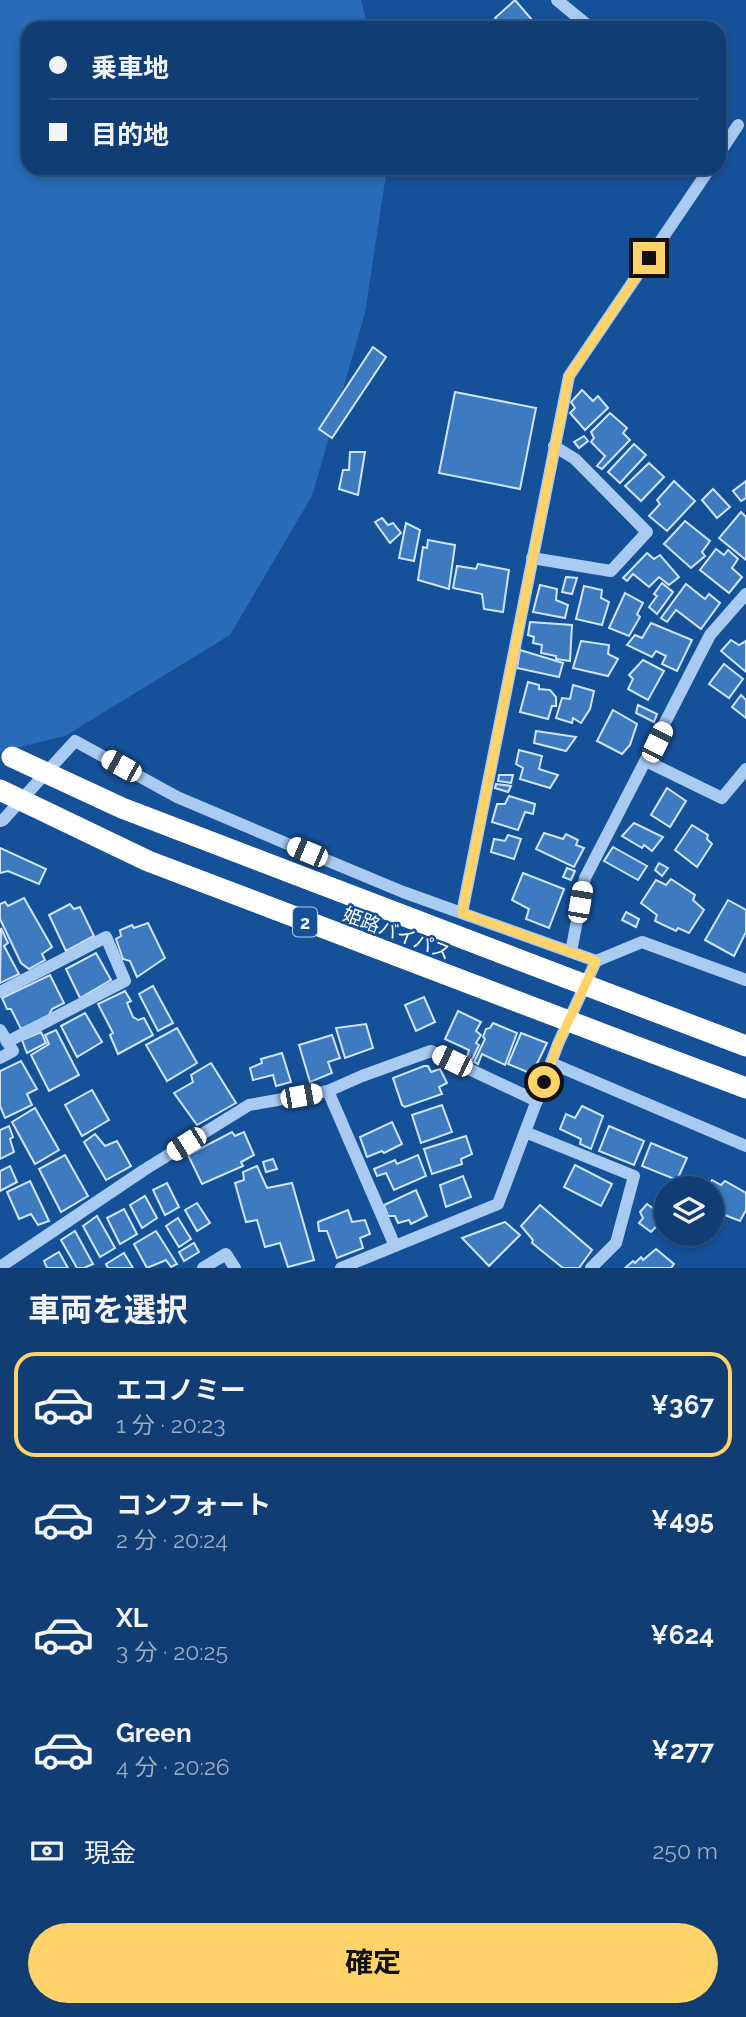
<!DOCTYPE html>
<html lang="ja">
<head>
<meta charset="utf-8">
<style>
	:root { --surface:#103d73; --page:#194478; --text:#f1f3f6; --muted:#9caec4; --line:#305685; --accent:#ffd26a }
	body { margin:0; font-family:Raleway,"Noto Sans JP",sans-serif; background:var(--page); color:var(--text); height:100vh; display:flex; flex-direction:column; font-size:26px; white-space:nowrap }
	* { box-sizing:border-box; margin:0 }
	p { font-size:23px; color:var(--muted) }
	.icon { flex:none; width:38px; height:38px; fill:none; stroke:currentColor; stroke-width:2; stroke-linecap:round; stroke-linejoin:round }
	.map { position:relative; height:1268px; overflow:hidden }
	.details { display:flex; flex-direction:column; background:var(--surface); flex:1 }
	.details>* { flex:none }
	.guide { position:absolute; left:21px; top:21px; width:705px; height:154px; border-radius:21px; box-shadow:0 4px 10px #0003,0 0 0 2px var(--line); display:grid; align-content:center; height:154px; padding:0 28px; background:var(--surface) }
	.fabs { position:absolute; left:654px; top:1176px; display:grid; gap:14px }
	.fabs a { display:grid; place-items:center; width:70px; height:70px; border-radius:50%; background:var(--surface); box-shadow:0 4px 10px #0003,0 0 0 2px var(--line); font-size:35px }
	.end { position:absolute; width:32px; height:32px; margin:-16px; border:9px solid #ffd26a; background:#111; box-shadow:0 0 0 4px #111 }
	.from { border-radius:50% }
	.car { position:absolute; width:21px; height:42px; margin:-21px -10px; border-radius:9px; box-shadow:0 0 5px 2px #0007; background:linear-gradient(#fff 24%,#345 0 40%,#fff 0 76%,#345 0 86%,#fff 0) }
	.guide b { display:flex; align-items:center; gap:24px; height:66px; font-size:26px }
	.guide b+b { border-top:2px solid var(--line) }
	.guide i { width:18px; height:18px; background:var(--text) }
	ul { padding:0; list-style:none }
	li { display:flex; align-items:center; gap:21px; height:105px; margin:0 14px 10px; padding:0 14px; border:4px solid transparent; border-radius:21px }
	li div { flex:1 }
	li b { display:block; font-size:26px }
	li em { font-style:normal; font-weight:700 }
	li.current { border-color:var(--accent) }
	li>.icon { width:63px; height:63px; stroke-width:1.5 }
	h2 { padding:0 28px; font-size:32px; line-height:84px }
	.pay { display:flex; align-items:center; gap:18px; height:77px; padding:0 28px; font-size:26px }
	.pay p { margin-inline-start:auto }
	.action { display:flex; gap:14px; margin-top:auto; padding:14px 28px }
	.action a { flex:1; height:80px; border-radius:42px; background:var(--accent); color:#111; font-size:28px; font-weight:700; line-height:80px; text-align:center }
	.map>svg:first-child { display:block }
</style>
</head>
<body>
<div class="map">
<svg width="746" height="1268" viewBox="0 0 746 1268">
	<rect width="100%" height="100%" fill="#155199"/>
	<path fill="#286bb6" d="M 0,0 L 361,0 L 368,28 L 28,28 L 28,168 L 387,168 L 365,313 L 312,496 L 230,635 L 65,736 L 0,752 Z"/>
	<g fill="#3d7ac0" stroke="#d0e5fd" stroke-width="2">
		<path d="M 515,0 L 539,28 L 504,28 L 495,18 Z"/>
		<path d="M 373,347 L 386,357 L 332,438 L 319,429 Z"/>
		<path d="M 582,390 L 593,401 L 598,396 L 608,408 L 585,430 L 570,413 L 575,408 L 571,402 Z"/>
		<path d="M 455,392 L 536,408 L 520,489 L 439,473 Z"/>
		<path d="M 610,413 L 627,428 L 623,433 L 630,440 L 602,469 L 597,466 L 605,456 L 591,442 L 594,438 L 591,432 Z"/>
		<path d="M 584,436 L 588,441 L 579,448 L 574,442 Z"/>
		<path d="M 634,444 L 646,455 L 620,483 L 608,472 Z"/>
		<path d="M 350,452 L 365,452 L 358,495 L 339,489 L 343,470 L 349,470 Z"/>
		<path d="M 649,463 L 664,477 L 641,501 L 625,486 Z"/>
		<path d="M 674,481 L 695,501 L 667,531 L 649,516 L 660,504 L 657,500 Z"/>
		<path d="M 746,481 L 746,498 L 741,501 L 733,491 Z"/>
		<path d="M 713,489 L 730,507 L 717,518 L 702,500 Z"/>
		<path d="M 741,512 L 746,517 L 746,560 L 719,538 Z"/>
		<path d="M 382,518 L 388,525 L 393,523 L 401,533 L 390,543 L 375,522 Z"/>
		<path d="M 685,521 L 710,541 L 702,552 L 705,556 L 691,568 L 664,544 Z"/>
		<path d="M 406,523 L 420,530 L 414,561 L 399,558 Z"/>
		<path d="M 428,540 L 455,545 L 449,589 L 418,580 L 423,547 L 427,548 Z"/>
		<path d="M 716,549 L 724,555 L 728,550 L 738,559 L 732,568 L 742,577 L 729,593 L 700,570 Z"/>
		<path d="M 647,553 L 654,559 L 660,555 L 679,577 L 669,585 L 659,577 L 649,587 L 633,574 L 627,581 L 623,578 Z"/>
		<path d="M 478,564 L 509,570 L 503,612 L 484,609 L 482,594 L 453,588 L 457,566 L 476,569 Z"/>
		<path d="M 566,577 L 577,578 L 572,594 L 562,592 Z"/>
		<path d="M 662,583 L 673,592 L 657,614 L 649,607 L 657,596 L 654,594 Z"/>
		<path d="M 686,584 L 705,599 L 709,594 L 720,603 L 701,629 L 676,610 L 667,622 L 661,618 Z"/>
		<path d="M 540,585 L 557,589 L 556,600 L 568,605 L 565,618 L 533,612 Z"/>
		<path d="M 584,586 L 602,590 L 601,598 L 609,602 L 602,625 L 576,619 Z"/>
		<path d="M 625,593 L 643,603 L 637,614 L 640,617 L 629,636 L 609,628 Z"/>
		<path d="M 530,622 L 572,625 L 570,661 L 556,659 L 556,656 L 541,653 L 542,645 L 533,643 L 534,637 L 528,635 Z"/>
		<path d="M 651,623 L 692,640 L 677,671 L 662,664 L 666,656 L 656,651 L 652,657 L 627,645 L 635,635 L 642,638 Z"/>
		<path d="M 731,640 L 739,645 L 746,641 L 746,672 L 721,651 Z"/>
		<path d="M 581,641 L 609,645 L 608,654 L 618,659 L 608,676 L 573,668 Z"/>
		<path d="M 520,650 L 563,663 L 559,677 L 517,668 Z"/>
		<path d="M 643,660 L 664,671 L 648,700 L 628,689 L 633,679 L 629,675 Z"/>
		<path d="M 724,664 L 743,679 L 729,698 L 709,684 Z"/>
		<path d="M 528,682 L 539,685 L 539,689 L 550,690 L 556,697 L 556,706 L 552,706 L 548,719 L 520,712 Z"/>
		<path d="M 573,685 L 594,691 L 590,709 L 581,723 L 573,718 L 572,723 L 556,718 L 562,698 L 570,699 Z"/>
		<path d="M 741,695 L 746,700 L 746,718 L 732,707 Z"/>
		<path d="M 638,705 L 657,714 L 654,722 L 636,713 Z"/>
		<path d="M 613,710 L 637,724 L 630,745 L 622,754 L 597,741 Z"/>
		<path d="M 536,731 L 576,737 L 566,751 L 534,743 Z"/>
		<path d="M 519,750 L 542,756 L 539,769 L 558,775 L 550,788 L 520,779 L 523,768 L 516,764 Z"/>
		<path d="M 499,775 L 513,775 L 511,783 L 498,781 Z"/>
		<path d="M 496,784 L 511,786 L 508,792 L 495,788 Z"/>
		<path d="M 667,788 L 686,801 L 670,827 L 651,815 Z"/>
		<path d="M 509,796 L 535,804 L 533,814 L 525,812 L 518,830 L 492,822 L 497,804 L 505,804 Z"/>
		<path d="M 634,823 L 663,837 L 652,851 L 644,845 L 642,848 L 622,836 Z"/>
		<path d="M 692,825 L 708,835 L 707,839 L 712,844 L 697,867 L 675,850 Z"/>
		<path d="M 544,833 L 563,839 L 566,834 L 578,840 L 576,845 L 584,848 L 574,867 L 536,849 Z"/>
		<path d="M 508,835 L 521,839 L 514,859 L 491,852 L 494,839 L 505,841 Z"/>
		<path d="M 613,847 L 647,866 L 638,880 L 604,861 Z"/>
		<path d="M 0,848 L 46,869 L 39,884 L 8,871 L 0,873 Z"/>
		<path d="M 659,863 L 668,868 L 662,876 L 655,870 Z"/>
		<path d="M 567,868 L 575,871 L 571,880 L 563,877 Z"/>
		<path d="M 523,873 L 564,889 L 549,928 L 526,919 L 529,909 L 512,900 Z"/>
		<path d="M 671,879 L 695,895 L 693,900 L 704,910 L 689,933 L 678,928 L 676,931 L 655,921 L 657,915 L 641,903 L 656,880 L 666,885 Z"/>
		<path d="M 24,898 L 52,947 L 42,954 L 45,960 L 29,969 L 21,963 L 0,919 L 0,904 L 5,902 L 8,906 Z"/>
		<path d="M 728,900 L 746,910 L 746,932 L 734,956 L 705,940 Z"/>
		<path d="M 70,904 L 74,909 L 80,907 L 94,936 L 66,951 L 49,915 Z"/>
		<path d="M 626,912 L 639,919 L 636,927 L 622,920 Z"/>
		<path d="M 148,923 L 165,958 L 137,977 L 130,961 L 123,959 L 116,939 L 121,936 L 120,930 L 132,925 L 134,928 Z"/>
		<path d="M 1,928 L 8,943 L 4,946 L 19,974 L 0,983 Z"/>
		<path d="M 96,953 L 111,980 L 80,998 L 66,969 Z"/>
		<path d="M 50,975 L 64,1003 L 52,1009 L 48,1017 L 21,1029 L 11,1009 L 7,1009 L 2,998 Z"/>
		<path d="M 153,986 L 173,1023 L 158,1031 L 139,994 Z"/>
		<path d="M 125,991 L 131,1001 L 127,1003 L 133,1017 L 138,1020 L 144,1018 L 153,1035 L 118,1054 L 110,1035 L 113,1033 L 98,1004 Z"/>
		<path d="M 424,997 L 435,1022 L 416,1031 L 405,1005 Z"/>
		<path d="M 458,1011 L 481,1022 L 476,1031 L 481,1035 L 476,1043 L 479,1045 L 472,1060 L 467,1057 L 469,1050 L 445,1039 Z"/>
		<path d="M 85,1013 L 102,1042 L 77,1057 L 61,1026 Z"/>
		<path d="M 493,1023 L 517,1033 L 505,1065 L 482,1054 L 478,1064 L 474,1062 L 485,1039 L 483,1037 L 486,1029 L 490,1028 Z"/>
		<path d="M 366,1024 L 373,1048 L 345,1058 L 336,1028 Z"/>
		<path d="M 177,1028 L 197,1063 L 167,1081 L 146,1045 Z"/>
		<path d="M 56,1030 L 79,1075 L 49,1091 L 31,1055 L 49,1044 L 45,1035 Z"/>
		<path d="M 41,1032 L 46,1043 L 27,1053 L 22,1040 Z"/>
		<path d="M 521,1033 L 547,1043 L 532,1074 L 508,1064 Z"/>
		<path d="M 332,1035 L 340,1058 L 328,1062 L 332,1073 L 310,1082 L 299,1045 Z"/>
		<path d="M 282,1053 L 291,1082 L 276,1086 L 273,1075 L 253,1080 L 250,1068 L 262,1063 L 261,1059 Z"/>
		<path d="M 21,1061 L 37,1089 L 27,1094 L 32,1105 L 5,1118 L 0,1106 L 0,1071 Z"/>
		<path d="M 211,1063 L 236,1103 L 197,1125 L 174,1093 L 193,1082 L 191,1075 Z"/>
		<path d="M 424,1066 L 428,1066 L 431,1072 L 440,1069 L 447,1083 L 439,1087 L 442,1094 L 405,1107 L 402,1105 L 393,1078 Z"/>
		<path d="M 92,1090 L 109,1120 L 82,1136 L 65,1105 Z"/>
		<path d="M 442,1105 L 452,1132 L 421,1143 L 412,1115 Z"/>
		<path d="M 582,1106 L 603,1116 L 591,1149 L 580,1144 L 581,1139 L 560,1129 L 566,1114 L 575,1118 Z"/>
		<path d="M 35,1108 L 59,1150 L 35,1164 L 12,1122 Z"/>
		<path d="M 392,1122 L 402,1144 L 384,1153 L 382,1151 L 367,1157 L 360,1137 Z"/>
		<path d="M 9,1126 L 13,1137 L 10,1139 L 14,1152 L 0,1159 L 0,1130 Z"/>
		<path d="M 609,1126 L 644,1141 L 634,1165 L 599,1151 Z"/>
		<path d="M 232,1132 L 235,1136 L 244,1132 L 254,1155 L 241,1162 L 243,1166 L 202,1184 L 188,1155 Z"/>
		<path d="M 95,1134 L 105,1146 L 117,1141 L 131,1166 L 106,1180 L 84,1142 Z"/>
		<path d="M 466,1136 L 472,1154 L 461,1159 L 462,1164 L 432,1174 L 424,1149 Z"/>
		<path d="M 651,1143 L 687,1158 L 677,1180 L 642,1166 Z"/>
		<path d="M 65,1155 L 88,1196 L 61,1212 L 39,1169 Z"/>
		<path d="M 418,1155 L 426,1176 L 394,1190 L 386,1173 L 377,1176 L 374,1169 L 395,1160 L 397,1164 Z"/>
		<path d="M 273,1159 L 277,1169 L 266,1172 L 263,1162 Z"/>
		<path d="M 575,1165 L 612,1184 L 601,1206 L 564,1187 Z"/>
		<path d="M 10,1166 L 17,1182 L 0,1191 L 0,1171 Z"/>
		<path d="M 257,1166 L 267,1188 L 292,1183 L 314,1260 L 288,1267 L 280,1243 L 265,1247 L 257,1220 L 246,1222 L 235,1183 L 244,1180 L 243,1172 Z"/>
		<path d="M 463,1176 L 471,1197 L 446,1207 L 440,1185 Z"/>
		<path d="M 712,1180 L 721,1185 L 725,1181 L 746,1193 L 746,1210 L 740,1221 L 712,1210 L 712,1188 L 707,1188 Z"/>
		<path d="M 30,1181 L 49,1221 L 38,1225 L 31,1214 L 19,1219 L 7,1192 Z"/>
		<path d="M 167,1183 L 179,1207 L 165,1215 L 153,1190 Z"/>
		<path d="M 416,1190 L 427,1216 L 411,1224 L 409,1220 L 398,1223 L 395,1216 L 388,1216 L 384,1205 Z"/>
		<path d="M 145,1196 L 157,1218 L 142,1228 L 130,1205 Z"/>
		<path d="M 197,1203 L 210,1223 L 197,1231 L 185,1210 Z"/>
		<path d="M 647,1204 L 661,1214 L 667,1209 L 667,1215 L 651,1232 L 639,1223 L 643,1218 L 640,1212 Z"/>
		<path d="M 540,1205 L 592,1250 L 579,1268 L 563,1268 L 532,1243 L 533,1240 L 521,1226 Z"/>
		<path d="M 124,1209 L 137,1234 L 120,1244 L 107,1218 Z"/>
		<path d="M 348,1210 L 352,1222 L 365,1220 L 370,1234 L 360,1238 L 363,1248 L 337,1258 L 327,1231 L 319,1231 L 318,1222 Z"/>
		<path d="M 97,1216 L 115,1248 L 100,1257 L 83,1226 Z"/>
		<path d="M 178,1218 L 191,1239 L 179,1247 L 166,1226 Z"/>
		<path d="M 505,1222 L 520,1235 L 489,1266 L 462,1238 Z"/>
		<path d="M 75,1231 L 93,1264 L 84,1268 L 77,1268 L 61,1240 Z"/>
		<path d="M 156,1231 L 177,1264 L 171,1267 L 166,1260 L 147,1268 L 134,1244 Z"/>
		<path d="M 194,1243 L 199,1252 L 184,1261 L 179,1252 Z"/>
		<path d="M 656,1249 L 674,1264 L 671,1268 L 625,1268 L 633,1261 L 635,1263 L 641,1257 L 643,1260 Z"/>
		<path d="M 59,1252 L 68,1268 L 47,1268 L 44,1261 Z"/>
		<path d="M 124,1253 L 133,1268 L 108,1268 L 106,1264 Z"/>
	</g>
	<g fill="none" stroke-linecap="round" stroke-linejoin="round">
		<g stroke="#a9cbf2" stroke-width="12">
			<path d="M 557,0 L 591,28"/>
			<path d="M 719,154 L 738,125"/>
			<path d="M 532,558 L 611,571 L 647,532 L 575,459 L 554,446"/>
			<path d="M 646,761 L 722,798 L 746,769"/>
			<path d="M 0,821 L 3,820 L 75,741 L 177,797 L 283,842 L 403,892 L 596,961 L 642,942 L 746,980"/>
			<path d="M 462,913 L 569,376 L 710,168"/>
			<path d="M 571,952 L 585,878 L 710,635 L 746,594"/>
			<path d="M 0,992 L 106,937 L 125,981 L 7,1042"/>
			<path d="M 0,1030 L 13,1051 L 0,1058"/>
			<path d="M 551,1063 L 746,1146"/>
			<path d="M 328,1091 L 395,1246"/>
			<path d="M 525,1132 L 634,1176 L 616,1243 L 591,1268"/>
			<path d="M 0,1267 L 144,1170 L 249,1105 L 328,1091 L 362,1076 L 431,1051 L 537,1101"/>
			<path d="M 203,1268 L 226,1254 L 235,1268"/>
			<path d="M 341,1268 L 498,1204 L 558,1044 L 596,961"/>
		</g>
		<g stroke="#fff" stroke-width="21">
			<path d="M 630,1002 L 746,1046"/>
			<path d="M 616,1039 L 746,1088"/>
		</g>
		<g stroke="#fff" stroke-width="21">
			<path d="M 12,757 L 122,808 L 630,1002"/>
			<path d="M 0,790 L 148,861 L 616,1039"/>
		</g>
	</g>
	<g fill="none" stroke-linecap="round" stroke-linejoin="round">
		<path stroke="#ffd26a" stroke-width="9" d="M 544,1082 L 558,1044 L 596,961 L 462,913 L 569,376 L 649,258"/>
	</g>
	<g text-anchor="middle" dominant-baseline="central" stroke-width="5" stroke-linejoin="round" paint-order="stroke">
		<rect fill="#155199" stroke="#b9cbe0" stroke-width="2" x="293" y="907.5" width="24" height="29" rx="5"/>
		<g font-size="18" font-weight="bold" fill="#fff">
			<text x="305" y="922">2</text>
		</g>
		<g font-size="19" fill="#fff" stroke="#155199">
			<text transform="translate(397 933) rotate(21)">姫路バイパス</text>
		</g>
	</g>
</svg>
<div class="fabs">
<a><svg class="icon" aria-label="layers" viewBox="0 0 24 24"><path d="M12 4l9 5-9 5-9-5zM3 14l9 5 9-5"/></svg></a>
</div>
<i class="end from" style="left:544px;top:1082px"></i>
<i class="end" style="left:649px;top:258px"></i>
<i class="car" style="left:657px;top:742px;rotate:26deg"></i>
<i class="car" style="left:121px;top:766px;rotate:299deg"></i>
<i class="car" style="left:307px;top:852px;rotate:293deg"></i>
<i class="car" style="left:580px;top:902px;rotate:10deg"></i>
<i class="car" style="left:452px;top:1061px;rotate:296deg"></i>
<i class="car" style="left:301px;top:1096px;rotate:80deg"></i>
<i class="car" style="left:186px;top:1144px;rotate:238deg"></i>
<div class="guide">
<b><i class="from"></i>乗車地</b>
<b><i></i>目的地</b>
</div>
</div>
<section class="details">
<h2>車両を選択</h2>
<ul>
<li class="current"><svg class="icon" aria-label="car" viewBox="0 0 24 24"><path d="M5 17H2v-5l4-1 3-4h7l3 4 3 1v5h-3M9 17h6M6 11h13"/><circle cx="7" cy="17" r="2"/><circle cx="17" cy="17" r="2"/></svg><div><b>エコノミー</b><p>1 分 · 20:23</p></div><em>¥367</em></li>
<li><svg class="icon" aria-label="car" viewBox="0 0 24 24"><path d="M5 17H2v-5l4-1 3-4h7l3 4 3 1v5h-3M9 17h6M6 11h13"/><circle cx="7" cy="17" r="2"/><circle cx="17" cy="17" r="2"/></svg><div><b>コンフォート</b><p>2 分 · 20:24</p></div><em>¥495</em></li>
<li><svg class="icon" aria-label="car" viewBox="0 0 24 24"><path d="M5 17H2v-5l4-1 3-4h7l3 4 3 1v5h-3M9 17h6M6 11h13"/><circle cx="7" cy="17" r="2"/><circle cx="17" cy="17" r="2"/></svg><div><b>XL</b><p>3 分 · 20:25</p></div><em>¥624</em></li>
<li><svg class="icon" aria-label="car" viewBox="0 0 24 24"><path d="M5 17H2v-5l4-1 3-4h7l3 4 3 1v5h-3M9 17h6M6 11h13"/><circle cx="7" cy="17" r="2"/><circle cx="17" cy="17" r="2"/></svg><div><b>Green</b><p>4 分 · 20:26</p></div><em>¥277</em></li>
</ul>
<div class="pay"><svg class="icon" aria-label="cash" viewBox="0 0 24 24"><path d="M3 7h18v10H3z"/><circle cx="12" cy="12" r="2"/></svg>現金<p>250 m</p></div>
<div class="action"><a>確定</a></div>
</section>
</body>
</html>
